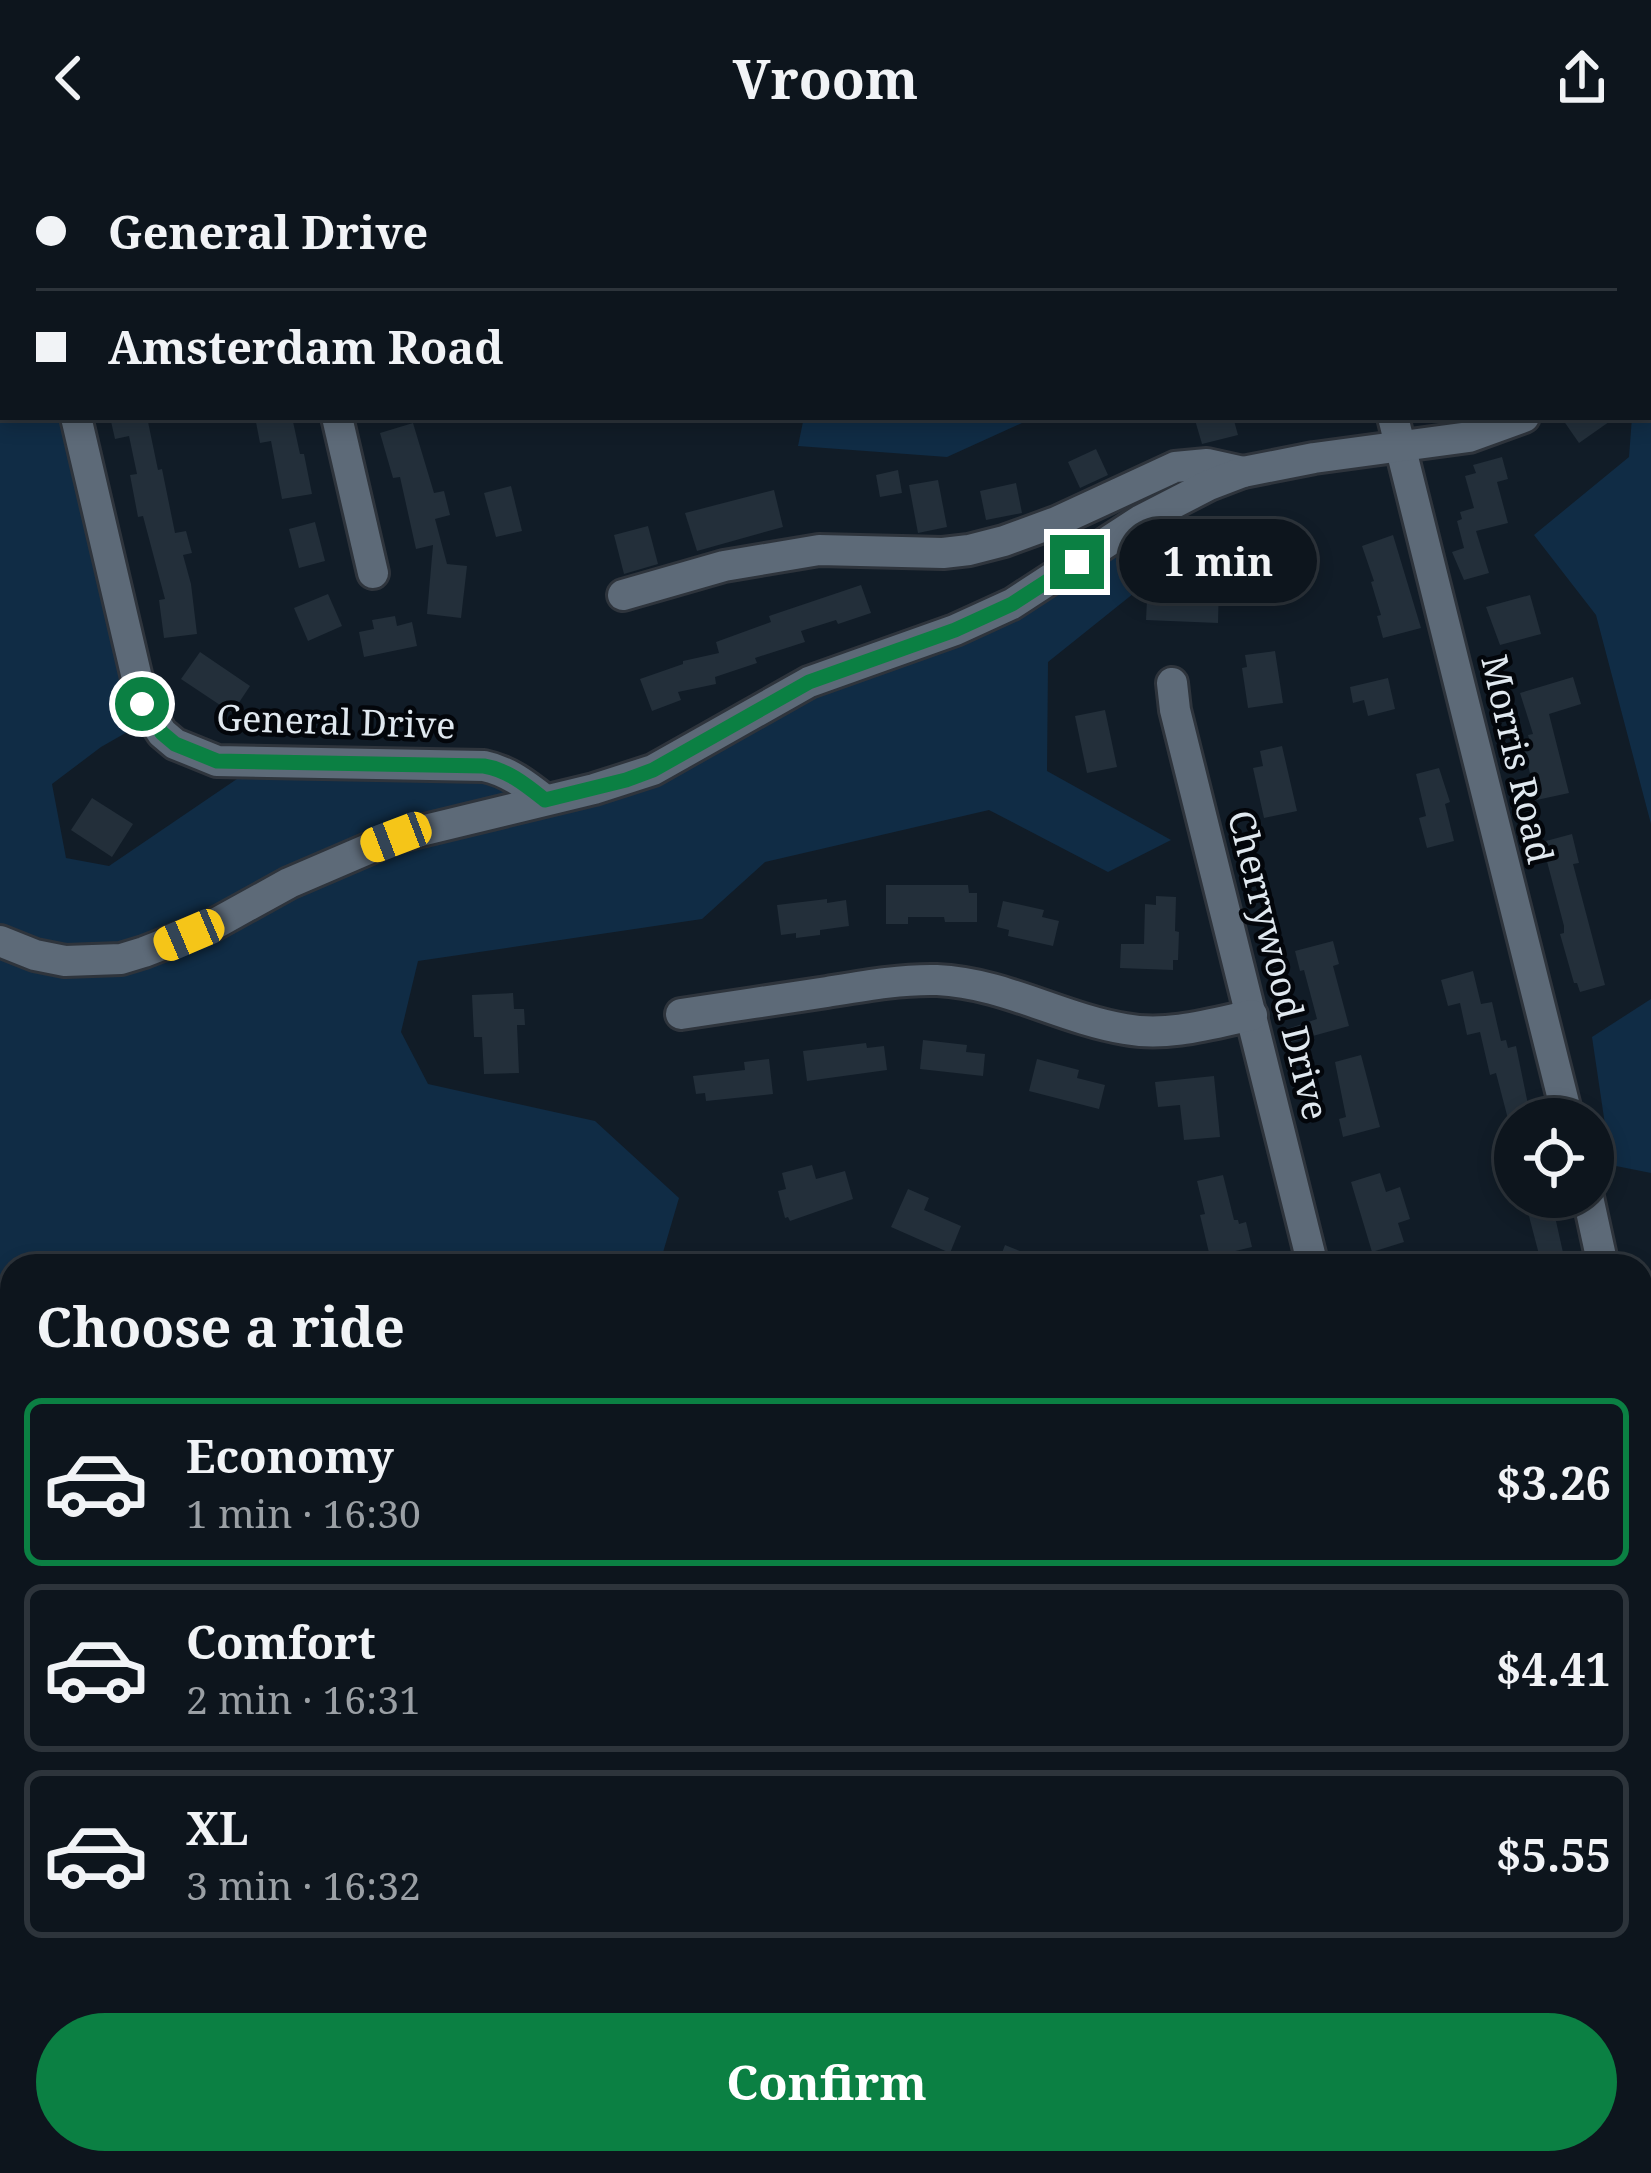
<!DOCTYPE html>
<html lang="en">
<head>
<meta charset="utf-8">
<style>
	:root { --surface:#0d151d; --page:#1b222a; --text:#f1f3f6; --muted:#9a9fa4; --line:#2d343b; --accent:#0b8043 }
	body { margin:0; font-family:"Noto Serif",serif; background:var(--page); color:var(--text); height:100vh; display:flex; flex-direction:column; font-size:45px; white-space:nowrap }
	* { box-sizing:border-box; margin:0 }
	p { font-size:39px; color:var(--muted) }
	.icon { flex:none; width:66px; height:66px; fill:none; stroke:currentColor; stroke-width:2; stroke-linecap:round; stroke-linejoin:round }
	.map { position:relative; flex:1; overflow:hidden }
	.sheet { position:absolute; left:0px; top:1098px; width:1653px; height:921px; display:flex; flex-direction:column; background:var(--surface); border-radius:36px 36px 0 0; box-shadow:0 6px 18px #0003,0 0 0 3px var(--line) }
	.sheet>* { flex:none }
	.banner { position:absolute; left:0px; top:0px; width:1653px; height:264px; box-shadow:0 6px 18px #0003,0 0 0 3px var(--line); display:grid; align-content:center; height:264px; padding:0 36px; background:var(--surface) }
	.tools { position:absolute; left:1494px; top:942px; display:grid; gap:24px }
	.tools a { display:grid; place-items:center; width:120px; height:120px; border-radius:50%; background:var(--surface); box-shadow:0 6px 18px #0003,0 0 0 3px var(--line); font-size:60px }
	.end { position:absolute; width:54px; height:54px; margin:-27px; border:15px solid #0b8043; background:#fff; box-shadow:0 0 0 6px #fff }
	.from { border-radius:50% }
	.bubble { position:absolute; height:84px; border-radius:42px; background:var(--surface); box-shadow:0 6px 18px #0003,0 0 0 3px var(--line); font-size:39px; font-weight:700; line-height:84px; text-align:center }
	.car { position:absolute; width:36px; height:72px; margin:-36px -18px; border-radius:15px; box-shadow:0 0 9px 3px #0007; background:linear-gradient(#f5c518 24%,#345 0 40%,#f5c518 0 76%,#345 0 86%,#f5c518 0) }
	.banner b { display:flex; align-items:center; gap:42px; height:114px; font-size:45px }
	.banner b+b { border-top:3px solid var(--line) }
	.banner i { width:30px; height:30px; background:var(--text) }
	ul { padding:0; list-style:none }
	li { display:flex; align-items:center; gap:36px; height:168px; margin:0 24px 18px; padding:0 12px; border:6px solid var(--line); border-radius:18px }
	li div { flex:1 }
	li b { display:block; font-size:45px }
	li em { font-style:normal; font-weight:700 }
	li.active { border-color:var(--accent) }
	li>.icon { width:108px; height:108px; stroke-width:1.5 }
	h2 { padding:0 36px; font-size:54px; line-height:144px }
	.primary-button { display:flex; gap:24px; margin-top:auto; padding:24px 36px }
	.primary-button a { flex:1; height:138px; border-radius:72px; background:var(--accent); color:#fff; font-size:48px; font-weight:700; line-height:138px; text-align:center }
	header { display:flex; justify-content:space-between; align-items:center; height:156px; padding:0 36px; background:var(--surface); font-size:54px; font-weight:700 }
	.map>svg:first-child { display:block }
</style>
</head>
<body>
<header><svg class="icon" aria-label="back" viewBox="0 0 24 24"><path d="M15 5l-7 7 7 7"/></svg>Vroom<svg class="icon" aria-label="share" viewBox="0 0 24 24"><path d="M12 15V3M7 8l5-5 5 5M5 13v7h14v-7"/></svg></header>
<div class="map">
<svg width="1651" height="2017" viewBox="0 0 1651 2017">
	<rect width="100%" height="100%" fill="#111c27"/>
	<g fill="#102c45">
		<path d="M 418,0 L 1299,0 L 1300,3 L 419,3 Z"/>
		<path d="M 1651,214 L 1651,668 L 1596,459 L 1534,379 L 1629,301 L 1632,261 L 1650,261 Z"/>
		<path d="M 3,241 L 3,261 L 76,261 L 150,563 L 101,591 L 52,628 L 66,702 L 109,710 L 259,608 L 484,610 L 545,644 L 955,474 L 1141,364 L 1199,385 L 1048,506 L 1047,615 L 1171,684 L 1108,716 L 989,654 L 765,706 L 702,763 L 418,805 L 401,876 L 428,928 L 595,965 L 679,1042 L 659,1110 L 12,1110 L 12,1610 L 7,1618 L 12,1636 L 12,2007 L 117,2007 L 120,2017 L 0,2017 L 0,242 Z"/>
		<path d="M 804,261 L 1035,261 L 947,301 L 798,290 Z"/>
		<path d="M 1651,843 L 1651,1017 L 1611,1009 L 1592,881 Z"/>
	</g>
	<g fill="#232f3a">
		<path d="M 110,261 L 147,261 L 158,314 L 162,313 L 175,377 L 186,375 L 192,397 L 183,399 L 191,428 L 197,478 L 164,482 L 159,444 L 165,443 L 143,360 L 138,361 L 130,319 L 137,318 L 129,280 L 115,283 Z"/>
		<path d="M 255,261 L 292,261 L 300,298 L 304,298 L 312,338 L 282,343 L 271,285 L 260,287 Z"/>
		<path d="M 1206,261 L 1233,261 L 1238,279 L 1202,288 L 1195,264 Z"/>
		<path d="M 1561,261 L 1616,261 L 1579,287 Z"/>
		<path d="M 413,267 L 434,337 L 444,335 L 450,359 L 435,363 L 447,408 L 467,410 L 461,462 L 427,458 L 433,389 L 416,393 L 400,321 L 393,322 L 380,277 Z"/>
		<path d="M 1096,293 L 1108,319 L 1080,332 L 1068,306 Z"/>
		<path d="M 1502,301 L 1508,323 L 1497,326 L 1508,367 L 1476,375 L 1489,417 L 1464,424 L 1452,396 L 1464,392 L 1457,365 L 1462,363 L 1460,356 L 1474,352 L 1465,320 L 1476,317 L 1473,309 Z"/>
		<path d="M 898,314 L 902,337 L 880,341 L 876,319 Z"/>
		<path d="M 938,324 L 947,371 L 918,377 L 909,329 Z"/>
		<path d="M 1016,327 L 1022,357 L 986,364 L 980,335 Z"/>
		<path d="M 511,330 L 522,375 L 496,381 L 484,337 Z"/>
		<path d="M 774,334 L 783,371 L 697,395 L 685,357 Z"/>
		<path d="M 315,366 L 325,405 L 299,412 L 289,373 Z"/>
		<path d="M 648,370 L 658,408 L 624,418 L 614,379 Z"/>
		<path d="M 1393,379 L 1421,472 L 1383,482 L 1377,460 L 1381,459 L 1371,426 L 1374,425 L 1362,390 Z"/>
		<path d="M 1148,424 L 1219,427 L 1218,467 L 1146,464 Z"/>
		<path d="M 861,429 L 871,457 L 838,468 L 836,464 L 801,475 L 805,486 L 755,502 L 757,507 L 715,521 L 716,528 L 678,536 L 681,544 L 652,555 L 640,523 L 683,508 L 683,505 L 719,497 L 716,486 L 771,466 L 769,460 Z"/>
		<path d="M 328,438 L 342,470 L 308,485 L 294,452 Z"/>
		<path d="M 1530,439 L 1541,478 L 1500,489 L 1486,451 Z"/>
		<path d="M 395,460 L 397,470 L 412,466 L 417,490 L 364,501 L 359,476 L 374,473 L 372,464 Z"/>
		<path d="M 1275,495 L 1283,547 L 1248,552 L 1242,512 L 1247,511 L 1245,499 Z"/>
		<path d="M 200,496 L 250,530 L 232,557 L 181,523 Z"/>
		<path d="M 1573,521 L 1581,548 L 1549,558 L 1569,637 L 1532,645 L 1528,627 L 1532,626 L 1523,588 L 1530,586 L 1528,579 L 1533,578 L 1520,537 Z"/>
		<path d="M 1388,522 L 1395,553 L 1368,560 L 1364,544 L 1353,547 L 1350,531 Z"/>
		<path d="M 1105,554 L 1117,611 L 1087,617 L 1075,560 Z"/>
		<path d="M 1282,590 L 1297,655 L 1264,662 L 1253,612 L 1263,610 L 1260,595 Z"/>
		<path d="M 1439,612 L 1450,646 L 1445,648 L 1454,685 L 1427,692 L 1419,662 L 1426,660 L 1416,618 Z"/>
		<path d="M 92,642 L 133,668 L 112,701 L 71,674 Z"/>
		<path d="M 1572,678 L 1579,707 L 1573,708 L 1605,829 L 1580,836 L 1577,827 L 1574,827 L 1560,778 L 1564,777 L 1564,770 L 1544,694 L 1548,693 L 1546,685 Z"/>
		<path d="M 886,729 L 968,729 L 969,737 L 977,737 L 977,766 L 945,766 L 944,761 L 908,761 L 908,768 L 886,768 Z"/>
		<path d="M 1156,740 L 1176,741 L 1175,775 L 1179,776 L 1178,804 L 1173,804 L 1173,814 L 1120,812 L 1121,788 L 1144,788 L 1145,748 L 1156,749 Z"/>
		<path d="M 827,743 L 827,747 L 846,744 L 849,770 L 820,774 L 820,779 L 796,782 L 796,777 L 781,779 L 777,749 Z"/>
		<path d="M 1003,745 L 1044,754 L 1042,761 L 1059,765 L 1053,790 L 1008,780 L 1009,774 L 997,771 Z"/>
		<path d="M 1333,785 L 1339,808 L 1333,810 L 1349,870 L 1291,886 L 1287,873 L 1317,863 L 1304,814 L 1300,815 L 1295,795 Z"/>
		<path d="M 1473,815 L 1481,848 L 1492,846 L 1501,885 L 1506,884 L 1508,892 L 1516,890 L 1531,963 L 1508,963 L 1496,917 L 1490,919 L 1480,876 L 1467,879 L 1460,847 L 1448,850 L 1441,824 Z"/>
		<path d="M 513,837 L 514,853 L 524,853 L 525,869 L 517,869 L 519,917 L 484,918 L 482,881 L 474,881 L 472,839 Z"/>
		<path d="M 923,884 L 967,889 L 966,896 L 985,898 L 983,920 L 920,913 Z"/>
		<path d="M 866,887 L 867,892 L 884,890 L 887,914 L 807,925 L 803,895 Z"/>
		<path d="M 1361,899 L 1380,971 L 1343,981 L 1339,963 L 1346,961 L 1335,906 Z"/>
		<path d="M 769,903 L 773,938 L 706,945 L 705,937 L 696,938 L 693,920 L 745,914 L 744,906 Z"/>
		<path d="M 1037,903 L 1079,914 L 1077,922 L 1105,929 L 1099,953 L 1029,935 Z"/>
		<path d="M 1214,920 L 1220,981 L 1184,984 L 1180,949 L 1158,951 L 1155,926 Z"/>
		<path d="M 812,1009 L 816,1023 L 845,1015 L 853,1043 L 790,1065 L 788,1061 L 785,1062 L 778,1035 L 786,1033 L 782,1017 Z"/>
		<path d="M 1380,1017 L 1386,1036 L 1400,1031 L 1410,1063 L 1398,1067 L 1404,1086 L 1372,1096 L 1351,1026 Z"/>
		<path d="M 1223,1019 L 1234,1064 L 1238,1064 L 1239,1068 L 1246,1066 L 1252,1091 L 1210,1101 L 1200,1059 L 1205,1058 L 1197,1025 Z"/>
		<path d="M 908,1033 L 929,1042 L 924,1054 L 961,1070 L 950,1097 L 891,1071 Z"/>
		<path d="M 1524,1041 L 1560,1041 L 1566,1062 L 1556,1065 L 1566,1110 L 1542,1110 Z"/>
		<path d="M 1005,1089 L 1055,1109 L 1055,1110 L 997,1110 Z"/>
	</g>
	<g fill="none" stroke-linecap="round" stroke-linejoin="round">
		<g stroke="#2e343c" stroke-width="36">
			<g id="minor">
				<path d="M 1328,0 L 1328,3"/>
				<path d="M 293,3 L 294,0"/>
				<path d="M 0,40 L 3,45"/>
				<path d="M 1650,178 L 1651,177"/>
				<path d="M 76,261 L 143,548 L 162,577 L 175,588 L 217,605 L 484,610 C 508,615 526,629 545,644"/>
				<path d="M 337,261 L 373,417"/>
				<path d="M 1393,261 C 1452,495 1508,729 1568,963"/>
				<path d="M 623,439 L 724,410 L 819,394 L 943,397 L 969,394 L 1004,385 L 1056,366 L 1175,311 L 1207,308 L 1243,316"/>
				<path d="M 1172,527 L 1175,554 L 1313,1110"/>
				<path d="M 0,785 L 35,799 L 65,805 L 121,803 L 144,796 L 213,769 L 289,727 L 396,681 L 594,633 L 653,614 L 809,526 L 955,474 L 1012,448 L 1141,364 L 1209,329 L 1243,316 L 1314,302 L 1469,281 L 1524,261"/>
				<path d="M 681,858 C 730,851 778,843 827,836 C 863,830 901,823 937,824 C 1004,827 1060,862 1125,873 C 1167,881 1211,868 1252,859"/>
				<path d="M 1588,1041 L 1603,1110"/>
				<path d="M 1641,1260 L 1651,1300"/>
				<path d="M 0,1761 L 12,1812"/>
				<path d="M 0,1923 L 12,1920"/>
				<path d="M 269,2007 L 272,2017"/>
				<path d="M 735,2007 L 737,2017"/>
				<path d="M 30,2017 L 31,2007"/>
				<path d="M 389,2017 L 418,2011"/>
				<path d="M 1027,2017 L 1027,2007"/>
				<path d="M 1440,2017 L 1441,2007"/>
			</g>
		</g>
		<use href="#minor" stroke="#5d6a78" stroke-width="30"/>
	</g>
	<g fill="none" stroke-linecap="round" stroke-linejoin="round">
		<path stroke="#0b8043" stroke-width="15" d="M 142,548 L 162,577 L 175,588 L 217,605 L 484,610 C 508,614 526,629 545,644 L 626,624 L 653,614 L 809,526 L 955,474 L 1012,448 L 1077,406"/>
	</g>
	<g text-anchor="middle" dominant-baseline="central" stroke-width="9" stroke-linejoin="round" paint-order="stroke">
		<g font-size="36" fill="#e0e8ef" stroke="#03060b">
			<text transform="translate(336 565) rotate(2)">General Drive</text>
			<text transform="translate(1518 603) rotate(77)">Morris Road</text>
			<text transform="translate(1279 809) rotate(76)">Cherrywood Drive</text>
		</g>
	</g>
</svg>
<div class="tools">
<a><svg class="icon" aria-label="locate" viewBox="0 0 24 24"><circle cx="12" cy="12" r="6"/><path d="M12 2v4M12 18v4M2 12h4M18 12h4"/></svg></a>
</div>
<i class="end from" style="left:142px;top:548px"></i>
<i class="end" style="left:1077px;top:406px"></i>
<div class="bubble" style="left:1119px;top:363px;width:198px">1 min</div>
<i class="car" style="left:396px;top:681px;rotate:249deg"></i>
<i class="car" style="left:189px;top:779px;rotate:247deg"></i>
<div class="banner">
<b><i class="from"></i>General Drive</b>
<b><i></i>Amsterdam Road</b>
</div>
<section class="sheet">
<h2>Choose a ride</h2>
<ul>
<li class="active"><svg class="icon" aria-label="car" viewBox="0 0 24 24"><path d="M5 17H2v-5l4-1 3-4h7l3 4 3 1v5h-3M9 17h6M6 11h13"/><circle cx="7" cy="17" r="2"/><circle cx="17" cy="17" r="2"/></svg><div><b>Economy</b><p>1 min · 16:30</p></div><em>$3.26</em></li>
<li><svg class="icon" aria-label="car" viewBox="0 0 24 24"><path d="M5 17H2v-5l4-1 3-4h7l3 4 3 1v5h-3M9 17h6M6 11h13"/><circle cx="7" cy="17" r="2"/><circle cx="17" cy="17" r="2"/></svg><div><b>Comfort</b><p>2 min · 16:31</p></div><em>$4.41</em></li>
<li><svg class="icon" aria-label="car" viewBox="0 0 24 24"><path d="M5 17H2v-5l4-1 3-4h7l3 4 3 1v5h-3M9 17h6M6 11h13"/><circle cx="7" cy="17" r="2"/><circle cx="17" cy="17" r="2"/></svg><div><b>XL</b><p>3 min · 16:32</p></div><em>$5.55</em></li>
</ul>
<div class="primary-button"><a>Confirm</a></div>
</section>
</div>
</body>
</html>
